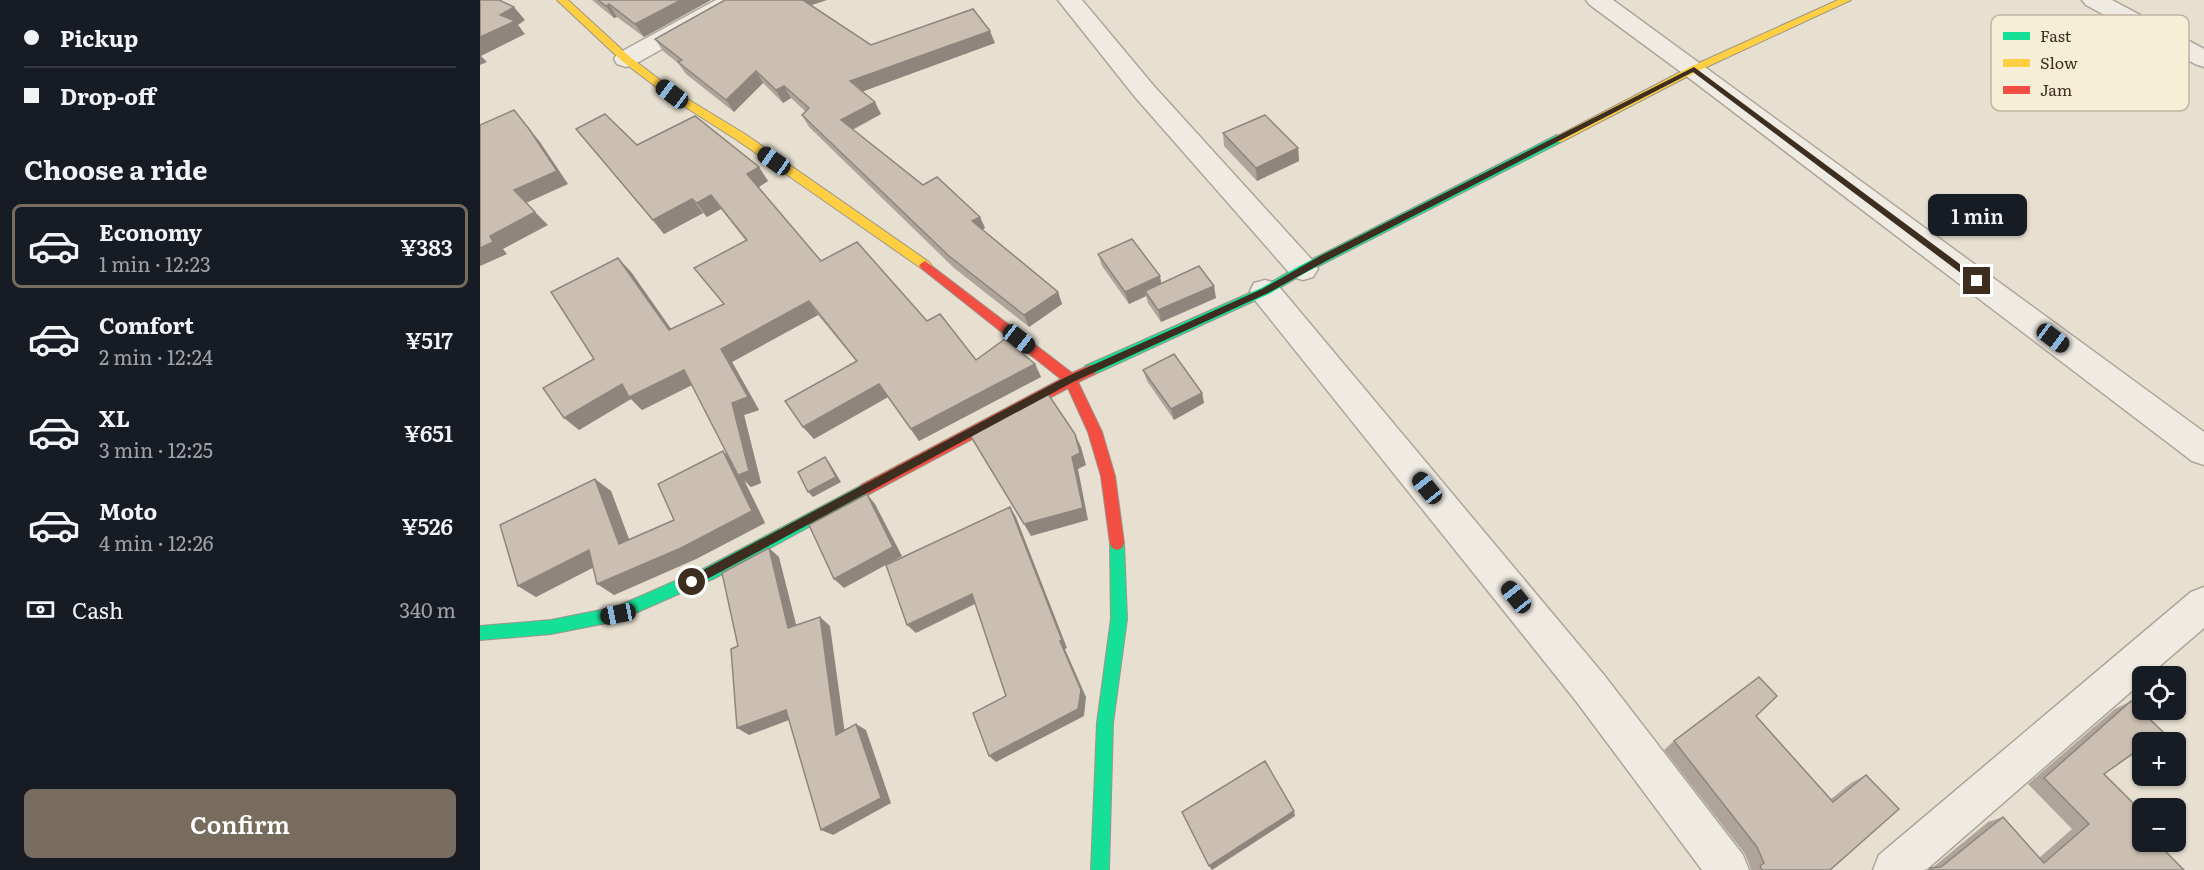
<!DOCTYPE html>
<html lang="en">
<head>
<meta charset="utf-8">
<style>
	:root { --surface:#171b24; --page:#20242c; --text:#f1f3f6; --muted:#9ea1a6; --line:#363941; --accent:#786c5e }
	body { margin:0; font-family:Literata,serif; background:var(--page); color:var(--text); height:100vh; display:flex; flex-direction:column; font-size:22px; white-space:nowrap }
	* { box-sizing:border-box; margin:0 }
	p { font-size:20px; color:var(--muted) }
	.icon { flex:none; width:33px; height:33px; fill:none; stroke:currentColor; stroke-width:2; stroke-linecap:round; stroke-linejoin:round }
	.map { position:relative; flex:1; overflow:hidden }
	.panel { display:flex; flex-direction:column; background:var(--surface); width:480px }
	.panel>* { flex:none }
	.hud { display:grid; align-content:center; height:132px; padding:0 24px; background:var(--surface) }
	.tools { position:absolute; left:1652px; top:666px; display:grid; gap:12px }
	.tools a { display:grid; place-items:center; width:54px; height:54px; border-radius:9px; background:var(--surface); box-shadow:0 2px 4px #0004; font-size:30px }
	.end { position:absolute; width:27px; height:27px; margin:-14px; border:8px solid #3d2e20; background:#fff; box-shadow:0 0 0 3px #fff }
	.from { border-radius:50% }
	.bubble { position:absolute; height:42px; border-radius:9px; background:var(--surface); box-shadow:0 2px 4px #0004; font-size:20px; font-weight:600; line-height:42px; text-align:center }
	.car { position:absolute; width:18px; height:36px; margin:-18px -9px; border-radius:8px; box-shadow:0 0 4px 2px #0007; background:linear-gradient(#222 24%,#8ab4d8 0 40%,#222 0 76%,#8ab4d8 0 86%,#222 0) }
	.hud b { display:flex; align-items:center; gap:21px; height:57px; font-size:22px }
	.hud b+b { border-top:2px solid var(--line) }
	.hud i { width:15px; height:15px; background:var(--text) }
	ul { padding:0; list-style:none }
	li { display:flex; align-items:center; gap:18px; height:84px; margin:0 12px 9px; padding:0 12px; border:3px solid transparent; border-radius:9px }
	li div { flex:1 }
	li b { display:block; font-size:22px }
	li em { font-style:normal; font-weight:600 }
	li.on { border-color:var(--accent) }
	li>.icon { width:54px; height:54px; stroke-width:1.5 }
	h2 { padding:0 24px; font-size:27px; line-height:72px }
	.pay { display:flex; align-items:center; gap:15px; height:66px; padding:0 24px; font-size:22px }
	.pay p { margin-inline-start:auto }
	.primary-button { display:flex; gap:12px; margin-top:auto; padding:12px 24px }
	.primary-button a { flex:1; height:69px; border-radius:9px; background:var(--accent); color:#fff; font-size:24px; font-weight:600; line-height:69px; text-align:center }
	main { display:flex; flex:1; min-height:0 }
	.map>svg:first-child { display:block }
</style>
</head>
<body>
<main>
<section class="panel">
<div class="hud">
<b><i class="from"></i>Pickup</b>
<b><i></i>Drop-off</b>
</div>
<h2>Choose a ride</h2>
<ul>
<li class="on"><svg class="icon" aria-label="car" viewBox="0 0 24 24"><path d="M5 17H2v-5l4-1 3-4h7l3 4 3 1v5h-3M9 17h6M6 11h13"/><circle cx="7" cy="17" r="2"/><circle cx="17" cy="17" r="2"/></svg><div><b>Economy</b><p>1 min · 12:23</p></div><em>¥383</em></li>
<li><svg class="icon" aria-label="car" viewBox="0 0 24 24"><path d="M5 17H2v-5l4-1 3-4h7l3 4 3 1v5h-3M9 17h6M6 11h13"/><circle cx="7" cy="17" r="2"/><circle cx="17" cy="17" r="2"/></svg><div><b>Comfort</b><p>2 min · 12:24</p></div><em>¥517</em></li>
<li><svg class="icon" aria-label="car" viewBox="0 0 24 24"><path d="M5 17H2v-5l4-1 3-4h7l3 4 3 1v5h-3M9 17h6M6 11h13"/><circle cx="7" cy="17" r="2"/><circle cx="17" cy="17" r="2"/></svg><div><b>XL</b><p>3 min · 12:25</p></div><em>¥651</em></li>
<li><svg class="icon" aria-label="car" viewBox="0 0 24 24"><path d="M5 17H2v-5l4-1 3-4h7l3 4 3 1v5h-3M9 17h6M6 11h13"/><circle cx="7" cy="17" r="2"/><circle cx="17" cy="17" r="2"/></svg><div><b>Moto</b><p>4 min · 12:26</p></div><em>¥526</em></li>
</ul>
<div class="pay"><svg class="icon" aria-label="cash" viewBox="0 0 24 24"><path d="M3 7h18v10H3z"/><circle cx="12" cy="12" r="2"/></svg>Cash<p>340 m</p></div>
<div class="primary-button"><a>Confirm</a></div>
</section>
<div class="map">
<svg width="1724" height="870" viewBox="0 0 1724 870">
	<rect width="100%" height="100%" fill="#e7e0d1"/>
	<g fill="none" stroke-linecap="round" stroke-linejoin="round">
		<g stroke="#ada599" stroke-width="3">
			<g id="street">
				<path d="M 236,0 L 265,0 L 261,5 L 155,64 L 146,67 L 137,64 L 134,59 L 137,54 Z"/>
				<path d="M 578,0 L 602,0 L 673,85 L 833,261 L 838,269 L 833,277 L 823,280 L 813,277 L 655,97 Z"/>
				<path d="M 1106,0 L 1133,0 L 1724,432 L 1724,465 L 1712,461 L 1205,75 L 1110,5 Z"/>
				<path d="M 1602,0 L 1632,0 L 1724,49 L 1724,67 L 1715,64 L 1606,5 Z"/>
				<path d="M 785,280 L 796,283 L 1124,675 L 1263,855 L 1269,870 L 1222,870 L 1096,701 L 774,299 L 770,291 L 774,283 Z"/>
				<path d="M 1724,587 L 1724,628 L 1668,676 L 1662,676 L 1662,682 L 1446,870 L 1393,870 L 1399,855 L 1711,592 Z"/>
			</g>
		</g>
		<g stroke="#9c958a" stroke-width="2">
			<g id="fast">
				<path d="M 1077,135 L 1082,139 L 1081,142 L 827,272 L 789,294 L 615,374 L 610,375 L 604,370 L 605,366 L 781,288 L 819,266 Z"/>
				<path d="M 386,483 L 391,485 L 393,489 L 391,493 L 235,578 L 137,621 L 71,634 L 0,640 L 0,626 L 71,620 L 136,607 L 225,568 Z"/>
				<path d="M 637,536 L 642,538 L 644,543 L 647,619 L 633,723 L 629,870 L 611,870 L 617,723 L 631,619 L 630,543 L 632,538 Z"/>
			</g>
		</g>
		<g stroke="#9c958a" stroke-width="2">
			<g id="slow">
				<path d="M 77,0 L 88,0 L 150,57 L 196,92 L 265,134 L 449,262 L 451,265 L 449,268 L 441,268 L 257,140 L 188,96 L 142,61 Z"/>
				<path d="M 1358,0 L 1371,0 L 1218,71 L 1081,142 L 1073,142 L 1072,139 L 1210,67 Z"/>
			</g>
		</g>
		<g stroke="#9c958a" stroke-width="2">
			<path id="jam" d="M 445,261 L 592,373 L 610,365 L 615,366 L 616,370 L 615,374 L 598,382 L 622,432 L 635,476 L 644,543 L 642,548 L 637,550 L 632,548 L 630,543 L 621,476 L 608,432 L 588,388 L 391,493 L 386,495 L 381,493 L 379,489 L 381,485 L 581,379 L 441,268 L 439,265 Z"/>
		</g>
		<use href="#street" fill="#efebe3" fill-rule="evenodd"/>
		<use href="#fast" fill="#16e098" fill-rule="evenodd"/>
		<use href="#slow" fill="#ffcf43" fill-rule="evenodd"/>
		<use href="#jam" fill="#f24e42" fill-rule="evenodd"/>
	</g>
	<g fill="#afa499">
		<path d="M 112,0 L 231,0 L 164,37 L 137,17 L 134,18 Z"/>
		<path d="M 331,5 L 391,45 L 515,43 L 382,91 L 401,114 L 373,130 L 443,185 L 500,217 L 505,228 L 502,230 L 578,292 L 582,304 L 549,327 L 474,268 L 329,127 L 322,115 L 325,111 L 311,98 L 303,103 L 283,83 L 254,112 L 206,74 L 198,63 L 183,51 L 175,39 Z"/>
		<path d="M 96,129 L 157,145 L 279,167 L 288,181 L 279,187 L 341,261 L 447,321 L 496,360 L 555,364 L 561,377 L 439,441 L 408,397 L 334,439 L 323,427 L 376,361 L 338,315 L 252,362 L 279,410 L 264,415 L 281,483 L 271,487 L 264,480 L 285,523 L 216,559 L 134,595 L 113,567 L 56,597 L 38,586 L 131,491 L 149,540 L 194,520 L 243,451 L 249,457 L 212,385 L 162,410 L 151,399 L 99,430 L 114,359 L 138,258 L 151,272 L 191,329 L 244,304 L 266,241 L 241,209 L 227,217 L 223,213 L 184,234 Z"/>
		<path d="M 743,133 L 818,148 L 819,161 L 777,181 L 744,146 Z"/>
		<path d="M 618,254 L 680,276 L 681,283 L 736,298 L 681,322 L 668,303 L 666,296 L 649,304 L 622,266 Z"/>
		<path d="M 663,370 L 722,393 L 724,403 L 694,420 L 667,381 Z"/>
		<path d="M 1651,701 L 1624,774 L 1662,842 L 1704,870 L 1443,870 L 1452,868 L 1508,822 L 1523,817 L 1559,858 L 1592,829 L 1548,784 L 1635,709 Z"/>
		<path d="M 1276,716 L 1351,799 L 1371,783 L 1386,775 L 1350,870 L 1270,870 L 1271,869 L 1265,854 L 1184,750 L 1194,741 Z"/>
	</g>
	<g fill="#8e867d">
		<path d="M 201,0 L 231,0 L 164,37 L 155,24 Z"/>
		<path d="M 319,0 L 347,0 L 323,8 Z"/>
		<path d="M 129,4 L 137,17 L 134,18 L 126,6 Z"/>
		<path d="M 34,7 L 45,20 L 38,25 L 45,34 L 1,56 L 7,62 L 0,65 L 0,37 L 20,15 Z"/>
		<path d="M 510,31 L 515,43 L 376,94 L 370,81 Z"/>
		<path d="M 276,71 L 283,83 L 254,112 L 246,100 Z"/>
		<path d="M 304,86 L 311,98 L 303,103 L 296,90 Z"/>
		<path d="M 395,102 L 401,114 L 367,132 L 361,120 Z"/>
		<path d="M 34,110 L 60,142 L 88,184 L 46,203 L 34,190 Z"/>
		<path d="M 818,148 L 819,161 L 777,181 L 776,168 Z"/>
		<path d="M 279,167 L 288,181 L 277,188 L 267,174 Z"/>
		<path d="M 231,195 L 241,209 L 227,217 L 217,203 Z"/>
		<path d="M 212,199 L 223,213 L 184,234 L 173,220 Z"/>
		<path d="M 55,212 L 68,225 L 23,249 L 27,254 L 0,266 L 0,248 L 10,236 Z"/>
		<path d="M 500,217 L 505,228 L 497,233 L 492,221 Z"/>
		<path d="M 138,258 L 151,272 L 201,343 L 189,330 Z"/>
		<path d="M 680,276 L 682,288 L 665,291 L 666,296 L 649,304 L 645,292 Z"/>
		<path d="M 734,286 L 736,298 L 681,322 L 678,310 Z"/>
		<path d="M 578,292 L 582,304 L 549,327 L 544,315 Z"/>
		<path d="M 329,301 L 338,315 L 252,362 L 279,410 L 264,415 L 281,483 L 271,487 L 264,480 L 285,523 L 216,559 L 134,595 L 117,584 L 201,548 L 243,451 L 255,463 L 252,403 L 241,349 Z"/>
		<path d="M 555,364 L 561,377 L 439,441 L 431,429 Z"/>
		<path d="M 204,370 L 216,383 L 162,410 L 151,399 L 99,430 L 84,418 L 142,384 Z"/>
		<path d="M 399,384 L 408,397 L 334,439 L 323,427 Z"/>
		<path d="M 722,393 L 724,403 L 694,420 L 691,409 Z"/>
		<path d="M 595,434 L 601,447 L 606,465 L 598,469 L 608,520 L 551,536 L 544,524 L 592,457 Z"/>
		<path d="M 345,457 L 349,462 L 361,482 L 333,497 L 328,492 Z"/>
		<path d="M 115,479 L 131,491 L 155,555 L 139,544 Z"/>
		<path d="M 387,494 L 395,504 L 422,556 L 364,588 L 354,579 Z"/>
		<path d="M 530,507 L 536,517 L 587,648 L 585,649 L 606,697 L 604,716 L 516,762 L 509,756 L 580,641 Z"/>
		<path d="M 289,548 L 299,557 L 319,636 L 308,628 Z"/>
		<path d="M 109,550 L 126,561 L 56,597 L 38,586 Z"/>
		<path d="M 492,594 L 499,602 L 436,633 L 427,625 Z"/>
		<path d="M 340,617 L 350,626 L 366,741 L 356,735 Z"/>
		<path d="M 306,710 L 317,717 L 269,735 L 257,728 Z"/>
		<path d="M 376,724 L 386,730 L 411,803 L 353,835 L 341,830 Z"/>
		<path d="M 814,811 L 815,816 L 732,870 L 729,866 Z"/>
	</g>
	<g fill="#cbbfb2" stroke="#8e867d" stroke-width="1.5">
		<path d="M 0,0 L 19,0 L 34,7 L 20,15 L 35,21 L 0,37 Z"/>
		<path d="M 118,0 L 201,0 L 155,24 L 129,4 L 126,6 Z"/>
		<path d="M 245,0 L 323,0 L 391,45 L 493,9 L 510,31 L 370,81 L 395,102 L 361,120 L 443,185 L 457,177 L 500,217 L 492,221 L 578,292 L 544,315 L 469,256 L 322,115 L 329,108 L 304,86 L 296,90 L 276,71 L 246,100 L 198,62 L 202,60 L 175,39 Z"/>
		<path d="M 34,110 L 49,129 L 77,171 L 34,190 L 55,212 L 10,236 L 13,242 L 0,248 L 0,125 Z"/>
		<path d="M 125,114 L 157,145 L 215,116 L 279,167 L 267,174 L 341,261 L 377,242 L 447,321 L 460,314 L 496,360 L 525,339 L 555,364 L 431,429 L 399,384 L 323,427 L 305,401 L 377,361 L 329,301 L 241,349 L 268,397 L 252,403 L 269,471 L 258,475 L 204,370 L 149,397 L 142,384 L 84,418 L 63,388 L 114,359 L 71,292 L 138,258 L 189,330 L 244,304 L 214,268 L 267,240 L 231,195 L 217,203 L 212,199 L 173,220 L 96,129 Z"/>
		<path d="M 785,115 L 818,148 L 776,168 L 743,133 Z"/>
		<path d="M 652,239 L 680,276 L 645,292 L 618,254 Z"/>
		<path d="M 719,266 L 734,286 L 678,310 L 665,291 Z"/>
		<path d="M 694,354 L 722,393 L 691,409 L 663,370 Z"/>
		<path d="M 568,394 L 595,434 L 600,453 L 592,457 L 603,508 L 544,524 L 490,435 Z"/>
		<path d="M 243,451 L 272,511 L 201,548 L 117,584 L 109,550 L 38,586 L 20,525 L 115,479 L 139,544 L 194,520 L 178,484 Z"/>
		<path d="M 345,457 L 356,477 L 328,492 L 318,472 Z"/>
		<path d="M 387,494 L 413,547 L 354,579 L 329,525 Z"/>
		<path d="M 530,507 L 582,640 L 580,641 L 601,690 L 598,709 L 509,756 L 493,713 L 526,696 L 492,594 L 427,625 L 406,565 Z"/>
		<path d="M 289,548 L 308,628 L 340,617 L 356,735 L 376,724 L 401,798 L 341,830 L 306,710 L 257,728 L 251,649 L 258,646 L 242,573 Z"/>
		<path d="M 1279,677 L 1297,696 L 1276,716 L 1353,802 L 1386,775 L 1419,809 L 1350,870 L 1282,870 L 1280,866 L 1284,863 L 1277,847 L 1194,741 Z"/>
		<path d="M 1651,701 L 1683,732 L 1669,742 L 1662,742 L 1662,747 L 1624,774 L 1662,812 L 1662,842 L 1676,842 L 1704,870 L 1451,870 L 1450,868 L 1461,867 L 1523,817 L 1564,863 L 1609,824 L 1564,778 Z"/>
		<path d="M 785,761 L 814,811 L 729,866 L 702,812 Z"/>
	</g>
	<path fill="#3d2e20" d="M 1214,67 L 1500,279 L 1500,283 L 1494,283 L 1213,72 L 846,261 L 788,293 L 593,382 L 216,585 L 208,585 L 208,578 L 586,377 L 782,289 L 840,256 Z"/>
	<rect x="1511" y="15" width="198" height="96" rx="9" fill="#f7eed8" stroke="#bfb4a1" stroke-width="1.5"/>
	<rect x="1523" y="32" width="27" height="8" fill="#16e098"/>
	<rect x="1523" y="59" width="27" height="8" fill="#ffcf43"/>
	<rect x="1523" y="86" width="27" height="8" fill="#f24e42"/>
	<g font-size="16" fill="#3d2e20">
		<text x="1560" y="42">Fast</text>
		<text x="1560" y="69">Slow</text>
		<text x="1560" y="96">Jam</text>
	</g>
</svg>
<div class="tools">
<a><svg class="icon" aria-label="locate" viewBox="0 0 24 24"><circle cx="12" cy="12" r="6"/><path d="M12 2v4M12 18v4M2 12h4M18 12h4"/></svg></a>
<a>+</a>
<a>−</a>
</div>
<i class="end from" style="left:212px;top:582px"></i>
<i class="end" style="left:1497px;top:281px"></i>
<div class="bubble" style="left:1448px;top:194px;width:99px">1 min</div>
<i class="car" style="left:192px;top:94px;rotate:307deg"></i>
<i class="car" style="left:294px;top:161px;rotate:305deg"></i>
<i class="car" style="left:1573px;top:338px;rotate:127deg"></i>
<i class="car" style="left:539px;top:339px;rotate:128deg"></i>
<i class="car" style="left:947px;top:488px;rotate:321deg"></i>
<i class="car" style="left:1036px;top:597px;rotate:321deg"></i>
<i class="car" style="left:138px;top:614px;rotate:259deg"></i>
</div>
</main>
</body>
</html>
